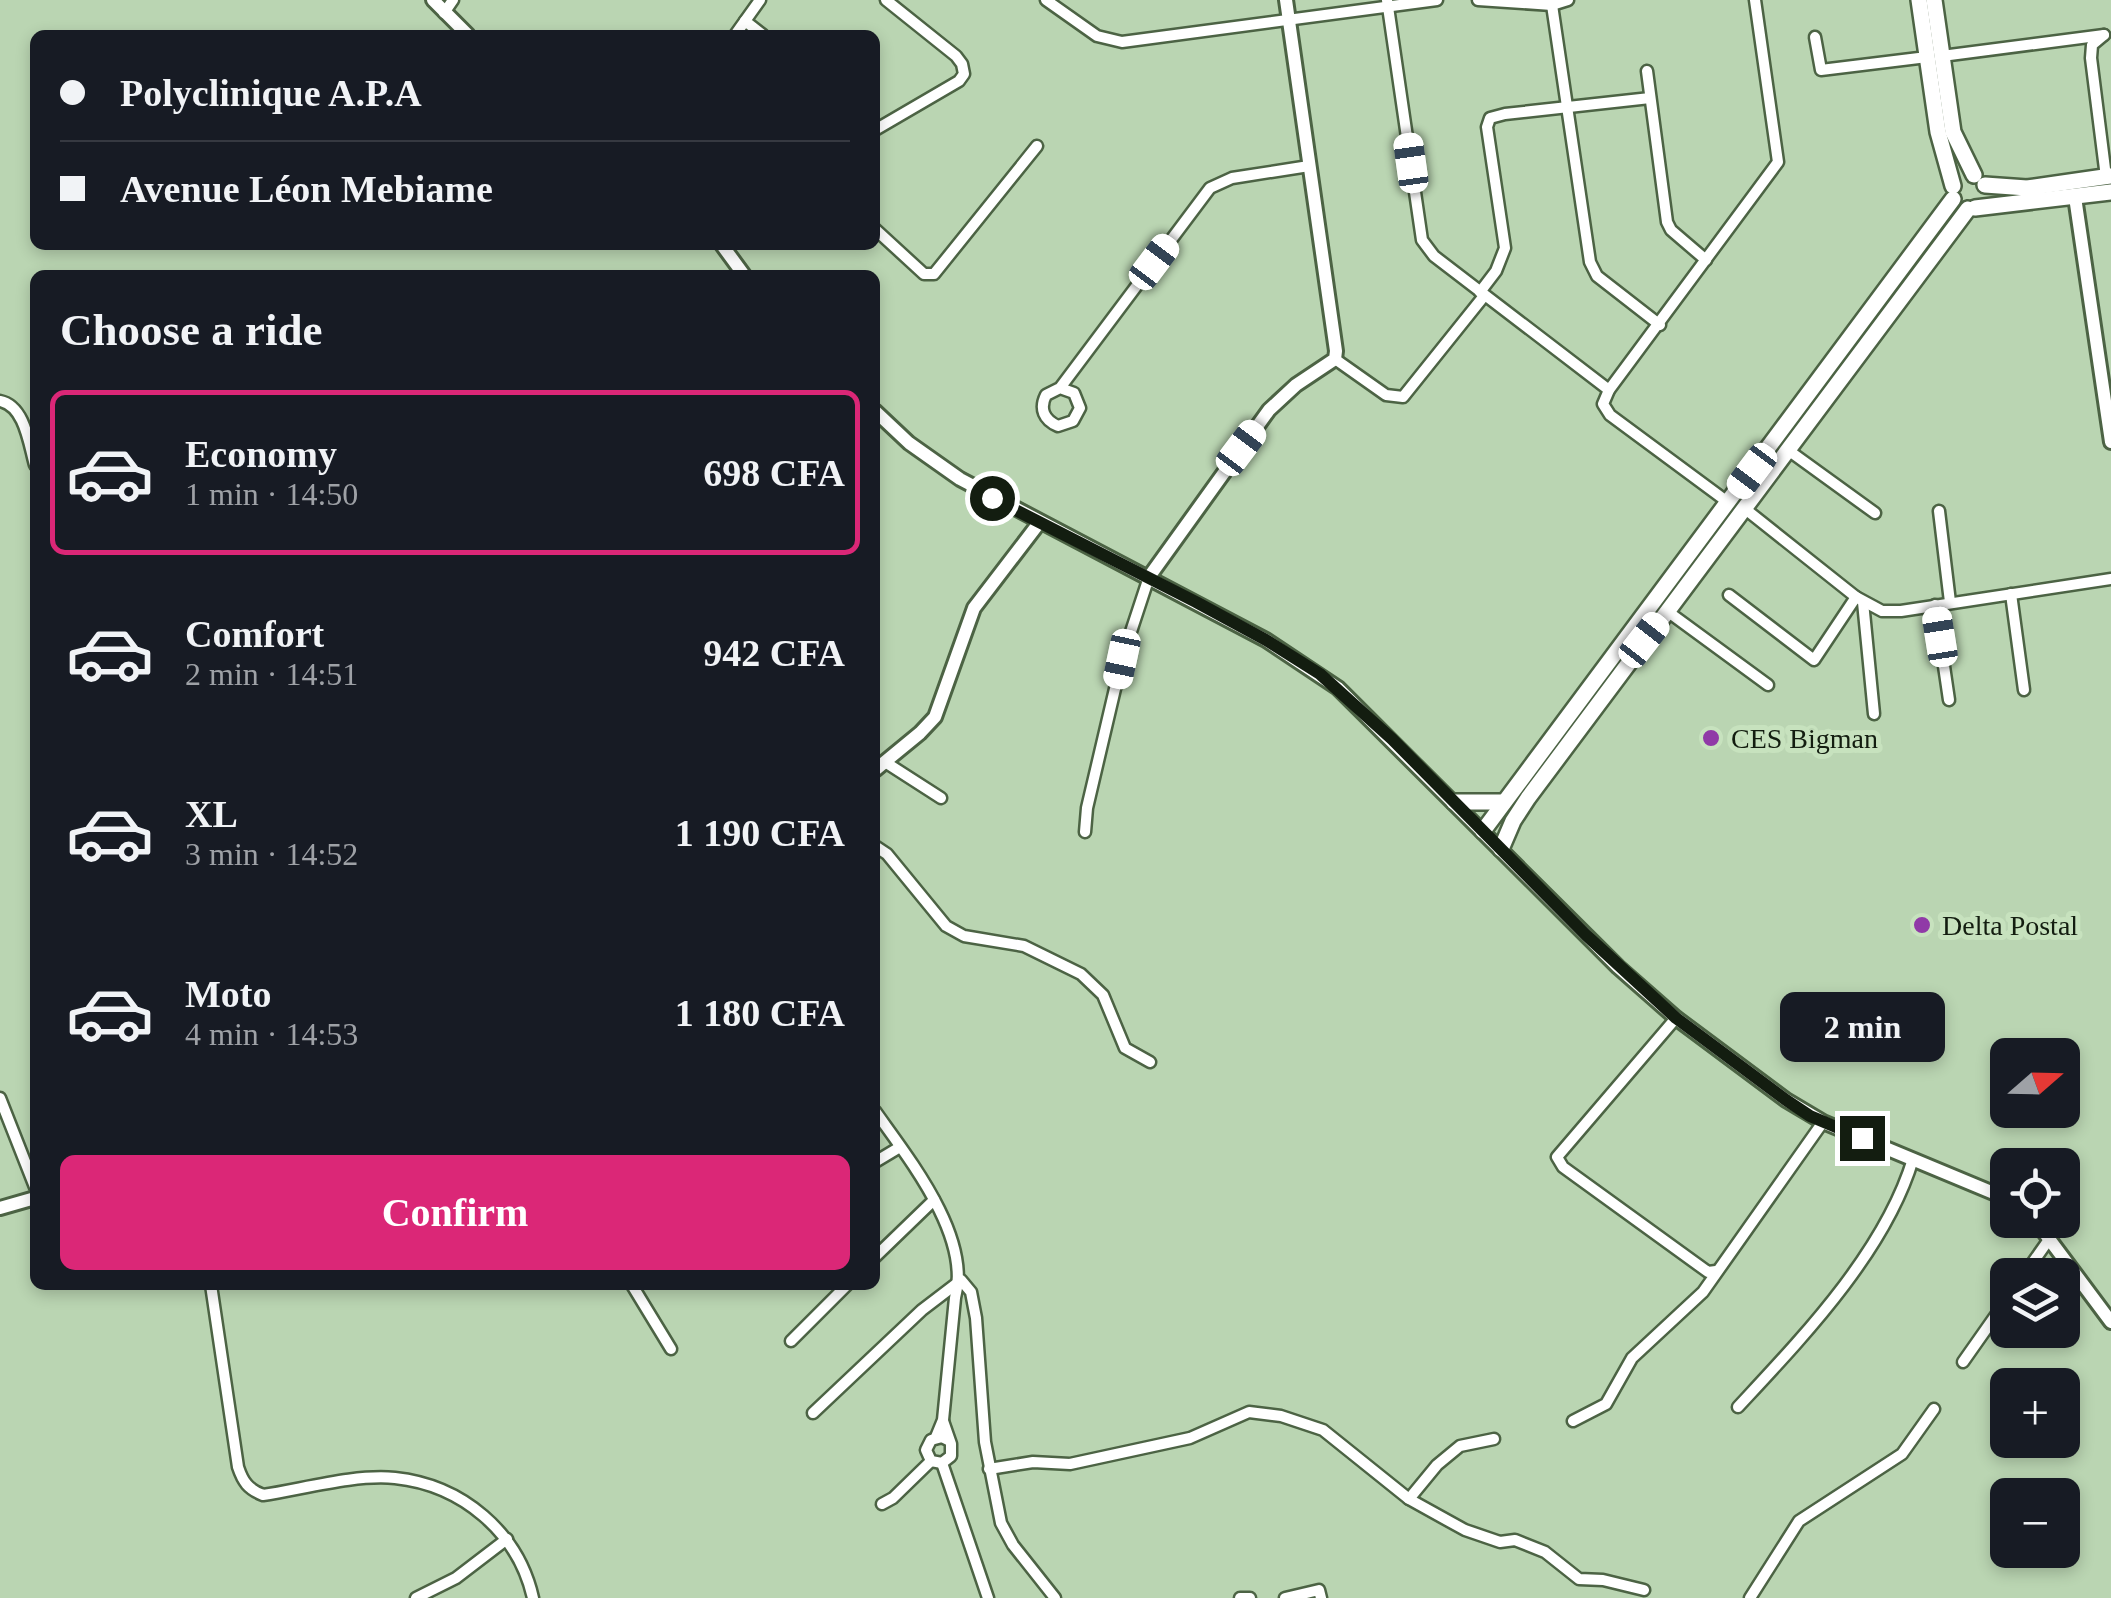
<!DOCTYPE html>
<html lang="en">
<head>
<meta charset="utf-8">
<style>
	:root { --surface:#171b24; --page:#242831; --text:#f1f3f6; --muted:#9ea1a6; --line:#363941; --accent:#db2777 }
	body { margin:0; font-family:Georgia,serif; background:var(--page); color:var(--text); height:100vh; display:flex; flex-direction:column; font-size:38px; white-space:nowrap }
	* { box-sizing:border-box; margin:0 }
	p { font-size:32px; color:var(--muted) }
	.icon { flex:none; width:55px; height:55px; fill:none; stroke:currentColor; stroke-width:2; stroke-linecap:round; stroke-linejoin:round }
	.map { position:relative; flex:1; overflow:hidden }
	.details { position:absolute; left:30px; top:270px; width:850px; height:1020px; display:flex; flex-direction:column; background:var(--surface); border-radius:15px; box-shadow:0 5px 15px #0003 }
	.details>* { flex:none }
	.top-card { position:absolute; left:30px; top:30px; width:850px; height:220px; border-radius:15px; box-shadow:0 5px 15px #0003; display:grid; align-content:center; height:220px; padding:0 30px; background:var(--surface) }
	.needle { width:65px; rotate:70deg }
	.tools { position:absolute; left:1990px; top:1038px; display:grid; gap:20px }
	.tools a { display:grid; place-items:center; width:90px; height:90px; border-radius:15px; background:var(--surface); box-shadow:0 5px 15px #0003; font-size:50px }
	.end { position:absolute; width:45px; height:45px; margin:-22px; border:12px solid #131d10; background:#fff; box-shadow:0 0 0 5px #fff }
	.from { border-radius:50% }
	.bubble { position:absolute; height:70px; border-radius:15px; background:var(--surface); box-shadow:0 5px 15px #0003; font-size:32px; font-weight:800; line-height:70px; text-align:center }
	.car { position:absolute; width:30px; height:60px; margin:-30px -15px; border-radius:12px; box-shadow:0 0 8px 2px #0007; background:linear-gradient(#fff 24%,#345 0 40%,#fff 0 76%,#345 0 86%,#fff 0) }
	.top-card b { display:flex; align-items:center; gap:35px; height:95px; font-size:38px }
	.top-card b+b { border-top:2px solid var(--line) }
	.top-card i { width:25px; height:25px; background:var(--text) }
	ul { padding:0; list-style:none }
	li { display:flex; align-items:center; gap:30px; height:165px; margin:0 20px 15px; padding:0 10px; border:5px solid transparent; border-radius:15px }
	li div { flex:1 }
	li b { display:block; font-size:38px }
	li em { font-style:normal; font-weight:800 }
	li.on { border-color:var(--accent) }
	li>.icon { width:90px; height:90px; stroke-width:1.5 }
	h2 { padding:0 30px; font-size:45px; line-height:120px }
	.button { display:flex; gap:20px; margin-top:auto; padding:20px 30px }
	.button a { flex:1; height:115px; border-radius:15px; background:var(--accent); color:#fff; font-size:40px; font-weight:800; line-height:115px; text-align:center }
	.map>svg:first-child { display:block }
</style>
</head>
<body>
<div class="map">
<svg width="2111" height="1598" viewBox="0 0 2111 1598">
	<rect width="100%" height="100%" fill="#bad5b2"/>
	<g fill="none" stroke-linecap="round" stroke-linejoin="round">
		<g stroke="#4c6344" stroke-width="15">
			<g id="minor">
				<path d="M 760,0 L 745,21 L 763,35"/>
				<path d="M 1046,0 L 1097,36 L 1122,42 L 1437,0"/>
				<path d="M 1387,0 L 1422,240 L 1434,256 L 1609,390"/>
				<path d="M 1478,0 L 1552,5 L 1568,0"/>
				<path d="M 1552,5 L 1590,262 L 1597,276 L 1660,325"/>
				<path d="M 444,13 L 453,0"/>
				<path d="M 735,35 L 745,21"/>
				<path d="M 2104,35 L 2092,45 L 2091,58 L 2106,177"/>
				<path d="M 1815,37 L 1821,70 L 1927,57"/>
				<path d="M 1942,56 L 2104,35"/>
				<path d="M 1647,71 L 1667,222 L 1671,230 L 1706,260"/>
				<path d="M 875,130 L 959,81 L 964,74 L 962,64 L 956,56 L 886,0"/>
				<path d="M 875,229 L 924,274 L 934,274 L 1037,146"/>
				<path d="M 1480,292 L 1496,271 L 1505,248 L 1487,127 L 1490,118 L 1505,114 L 1650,98"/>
				<path d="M 1335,359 L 1386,395 L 1403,397 L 1484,296"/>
				<path d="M 1060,388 L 1074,393 L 1080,408 L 1073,421 L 1058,426 C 1044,420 1039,409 1046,395 L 1060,388 L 1210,188 L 1232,178 L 1309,166"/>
				<path d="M 0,401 C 25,406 29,444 35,465"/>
				<path d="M 1788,450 L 1875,513"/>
				<path d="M 1729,503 L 1610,415 L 1603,404 L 1609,390 L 1778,162 L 1755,0"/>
				<path d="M 1744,508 L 1856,597 L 1882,611 L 1901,611 L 2111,579"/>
				<path d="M 1939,511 L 1950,602"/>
				<path d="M 2011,594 L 2024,690"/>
				<path d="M 1729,595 L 1814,660 L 1856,597"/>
				<path d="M 1863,602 L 1874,714"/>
				<path d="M 1935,605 L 1949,700"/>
				<path d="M 1667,611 L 1768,685"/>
				<path d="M 885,762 L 941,798"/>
				<path d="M 1085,832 L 1087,808 L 1122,659 L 1149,577"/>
				<path d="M 875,846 L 887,854 L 946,926 L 964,936 L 1024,946 L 1081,974 L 1103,995 L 1125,1048 L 1150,1062"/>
				<path d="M 1676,1018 L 1557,1157 L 1563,1167 L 1708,1272 L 1716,1271"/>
				<path d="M 0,1098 L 35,1187"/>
				<path d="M 875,1111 C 909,1159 972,1237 955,1298 L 943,1420 L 936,1437"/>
				<path d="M 875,1162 L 900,1147"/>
				<path d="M 875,1257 L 934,1200"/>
				<path d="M 2024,1275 L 2050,1238"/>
				<path d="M 961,1280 L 971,1292 L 976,1318 L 985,1442 L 1001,1523 L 1013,1545 L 1055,1598"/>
				<path d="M 211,1285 L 238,1467 C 243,1482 248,1489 263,1495 C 303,1489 355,1474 395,1478 C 462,1485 518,1532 533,1598"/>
				<path d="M 632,1285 L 671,1349"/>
				<path d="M 791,1341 L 847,1285"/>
				<path d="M 1963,1362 L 2008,1298"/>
				<path d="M 1738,1407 C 1803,1337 1885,1252 1913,1159"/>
				<path d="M 813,1413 L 922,1310 L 960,1281"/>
				<path d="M 943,1421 L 951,1444 L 951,1456 L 942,1463 L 931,1461 L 926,1450 L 931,1440 L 942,1437 L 948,1440"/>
				<path d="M 1573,1421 L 1606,1404 L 1632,1358 L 1703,1292 L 1823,1122"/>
				<path d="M 942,1463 L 988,1598"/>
				<path d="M 989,1469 L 1033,1462 L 1070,1464 L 1190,1438 L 1249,1412 L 1281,1416 L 1323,1430 L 1409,1499 L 1465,1530 L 1500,1542 L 1515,1540 L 1545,1552 L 1579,1579 L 1603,1580 L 1644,1590"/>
				<path d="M 1409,1499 L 1437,1465 L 1460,1446 L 1494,1439"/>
				<path d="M 882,1504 L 893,1498 L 931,1461"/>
				<path d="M 416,1598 L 456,1578 L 507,1539"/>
				<path d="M 1240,1598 L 1250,1598"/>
				<path d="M 1285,1598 L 1319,1590 L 1321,1598"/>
				<path d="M 1750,1598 L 1799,1521 L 1902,1454 L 1934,1409"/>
			</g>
		</g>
		<g stroke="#4c6344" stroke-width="18">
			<g id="tertiary">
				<path d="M 433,0 L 468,35"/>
				<path d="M 2075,197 L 2111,442"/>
				<path d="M 722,245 L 744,275"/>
				<path d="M 875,411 L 909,443 L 960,479 L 1266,640 L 1338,688 L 1618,967 L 1676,1018 L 1786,1100 L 1823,1122 L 2008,1199"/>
				<path d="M 1149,577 L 1269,410 L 1296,385 L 1335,359 L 1336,351 L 1286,0"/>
				<path d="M 875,770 L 920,733 L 935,717 L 974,608 L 1039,523"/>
				<path d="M 0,1208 L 35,1198"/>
				<path d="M 2035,1220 L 2111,1322"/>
			</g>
		</g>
		<g stroke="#4c6344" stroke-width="20">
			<g id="secondary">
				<path d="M 1919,0 L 1938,132 L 1953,186"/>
				<path d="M 1934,0 L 1953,132 L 1974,175"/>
				<path d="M 1985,185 L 2027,188 L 2111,176"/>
				<path d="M 1975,208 L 2111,192"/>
				<path d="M 1454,802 L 1504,802"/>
				<path d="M 1483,831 L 1953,199"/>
				<path d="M 1501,849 L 1513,821 L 1528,798 L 1968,209"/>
			</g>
		</g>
		<use href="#minor" stroke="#fff" stroke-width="10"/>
		<use href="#tertiary" stroke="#fff" stroke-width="12"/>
		<use href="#secondary" stroke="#fff" stroke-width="15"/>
	</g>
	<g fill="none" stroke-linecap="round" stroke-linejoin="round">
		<path stroke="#131d10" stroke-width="12" d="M 992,498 L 1196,602 L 1266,640 L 1320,674 L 1392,739 L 1586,935 L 1676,1018 L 1786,1100 L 1810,1116 L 1862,1138"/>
	</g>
	<g fill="#903aa7" stroke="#c7e2be" stroke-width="4">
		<circle cx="1711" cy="738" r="10"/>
		<circle cx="1922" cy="925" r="10"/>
	</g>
	<g text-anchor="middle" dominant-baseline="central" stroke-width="10" stroke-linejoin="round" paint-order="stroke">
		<g font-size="28" fill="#131d10" stroke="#c7e2be" text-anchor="start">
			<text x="1731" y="738">CES Bigman</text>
			<text x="1942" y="925">Delta Postal</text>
		</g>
	</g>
</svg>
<div class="tools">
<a><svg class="needle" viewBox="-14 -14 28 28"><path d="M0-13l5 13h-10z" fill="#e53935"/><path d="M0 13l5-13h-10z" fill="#9ea1a6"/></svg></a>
<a><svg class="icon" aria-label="locate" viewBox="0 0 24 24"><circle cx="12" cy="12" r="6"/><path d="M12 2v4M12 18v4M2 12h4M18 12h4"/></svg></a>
<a><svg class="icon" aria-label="layers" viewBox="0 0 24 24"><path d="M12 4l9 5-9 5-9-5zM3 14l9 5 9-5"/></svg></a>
<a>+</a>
<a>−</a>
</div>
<i class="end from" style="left:992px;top:498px"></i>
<i class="end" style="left:1862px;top:1138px"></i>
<div class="bubble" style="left:1780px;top:992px;width:165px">2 min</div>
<i class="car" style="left:1411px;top:163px;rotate:352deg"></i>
<i class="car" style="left:1154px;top:262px;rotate:37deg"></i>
<i class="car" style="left:1241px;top:448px;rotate:37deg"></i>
<i class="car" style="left:1752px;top:471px;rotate:217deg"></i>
<i class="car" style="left:1940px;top:637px;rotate:351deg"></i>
<i class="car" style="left:1644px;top:640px;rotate:38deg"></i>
<i class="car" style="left:1122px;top:659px;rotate:192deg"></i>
<div class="top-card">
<b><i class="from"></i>Polyclinique A.P.A</b>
<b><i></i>Avenue Léon Mebiame</b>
</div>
<section class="details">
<h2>Choose a ride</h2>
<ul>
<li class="on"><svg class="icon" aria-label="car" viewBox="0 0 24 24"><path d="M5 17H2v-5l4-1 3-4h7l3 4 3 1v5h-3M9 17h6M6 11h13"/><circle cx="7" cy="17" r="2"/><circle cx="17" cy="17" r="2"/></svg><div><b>Economy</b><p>1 min · 14:50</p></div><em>698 CFA</em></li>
<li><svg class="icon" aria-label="car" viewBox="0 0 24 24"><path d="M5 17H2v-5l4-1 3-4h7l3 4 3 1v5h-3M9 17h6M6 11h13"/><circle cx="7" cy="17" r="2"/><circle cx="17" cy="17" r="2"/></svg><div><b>Comfort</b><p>2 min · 14:51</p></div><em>942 CFA</em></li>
<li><svg class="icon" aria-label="car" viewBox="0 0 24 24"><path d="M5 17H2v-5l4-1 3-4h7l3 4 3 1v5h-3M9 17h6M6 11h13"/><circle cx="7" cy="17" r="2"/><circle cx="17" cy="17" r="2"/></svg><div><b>XL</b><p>3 min · 14:52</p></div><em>1 190 CFA</em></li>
<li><svg class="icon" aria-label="car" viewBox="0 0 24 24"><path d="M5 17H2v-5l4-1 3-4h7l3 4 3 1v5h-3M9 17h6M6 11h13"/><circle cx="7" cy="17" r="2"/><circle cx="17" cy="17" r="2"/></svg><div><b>Moto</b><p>4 min · 14:53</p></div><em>1 180 CFA</em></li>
</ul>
<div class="button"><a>Confirm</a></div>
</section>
</div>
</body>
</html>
